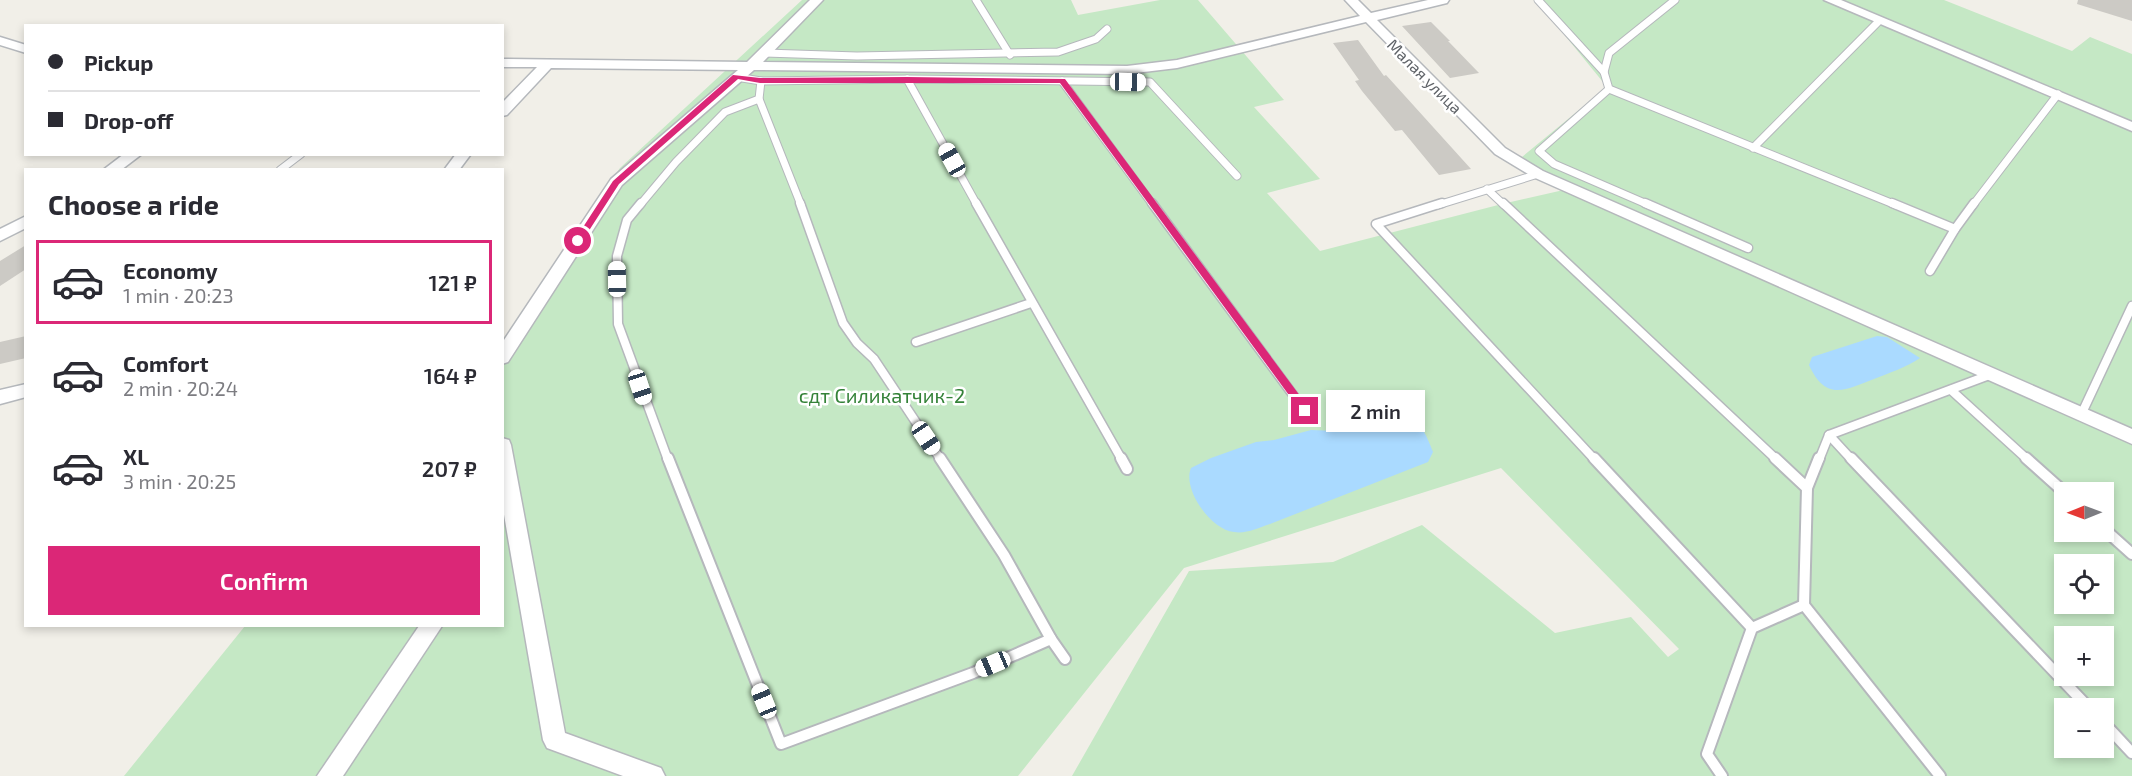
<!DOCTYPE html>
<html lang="en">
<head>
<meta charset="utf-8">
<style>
	:root { --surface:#fff; --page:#f2f2f3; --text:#2b2b33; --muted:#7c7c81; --line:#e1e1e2; --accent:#db2777 }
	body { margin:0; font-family:"Exo 2",sans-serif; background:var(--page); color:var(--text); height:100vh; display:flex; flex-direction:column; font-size:22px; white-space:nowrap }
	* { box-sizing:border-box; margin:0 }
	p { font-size:20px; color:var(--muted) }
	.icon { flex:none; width:33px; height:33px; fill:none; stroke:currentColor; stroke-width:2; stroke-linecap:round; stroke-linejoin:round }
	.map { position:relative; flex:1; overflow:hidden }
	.side { position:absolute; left:24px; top:168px; width:480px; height:459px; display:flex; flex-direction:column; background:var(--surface); border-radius:0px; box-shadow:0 3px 9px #0003 }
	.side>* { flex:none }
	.top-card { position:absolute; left:24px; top:24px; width:480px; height:132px; border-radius:0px; box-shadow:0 3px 9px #0003; display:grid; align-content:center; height:132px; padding:0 24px; background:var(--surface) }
	.needle { width:39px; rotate:269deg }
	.fabs { position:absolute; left:2054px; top:482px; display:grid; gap:12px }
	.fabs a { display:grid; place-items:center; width:60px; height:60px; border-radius:0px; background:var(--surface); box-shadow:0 3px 9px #0003; font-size:30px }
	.end { position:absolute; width:27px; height:27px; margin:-14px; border:8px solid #db2777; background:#fff; box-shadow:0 0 0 3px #fff }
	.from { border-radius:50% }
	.bubble { position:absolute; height:42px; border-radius:0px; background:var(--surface); box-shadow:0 3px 9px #0003; font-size:20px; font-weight:600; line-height:42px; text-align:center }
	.car { position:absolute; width:18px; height:36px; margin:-18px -9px; border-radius:8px; box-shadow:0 0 4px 2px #0007; background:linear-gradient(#fff 24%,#345 0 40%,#fff 0 76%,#345 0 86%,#fff 0) }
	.top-card b { display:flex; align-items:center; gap:21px; height:57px; font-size:22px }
	.top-card b+b { border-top:2px solid var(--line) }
	.top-card i { width:15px; height:15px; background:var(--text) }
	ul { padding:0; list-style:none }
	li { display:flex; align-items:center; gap:18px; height:84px; margin:0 12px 9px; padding:0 12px; border:3px solid transparent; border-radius:0px }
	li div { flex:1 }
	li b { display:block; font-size:22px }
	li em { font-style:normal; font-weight:600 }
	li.active { border-color:var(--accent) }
	li>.icon { width:54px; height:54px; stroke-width:1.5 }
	h2 { padding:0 24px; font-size:27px; line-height:72px }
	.button { display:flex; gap:12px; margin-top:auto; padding:12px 24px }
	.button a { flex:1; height:69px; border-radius:0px; background:var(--accent); color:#fff; font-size:24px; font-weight:600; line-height:69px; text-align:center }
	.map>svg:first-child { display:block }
</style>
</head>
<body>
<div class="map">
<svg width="2132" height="776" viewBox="0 0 2132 776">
	<rect width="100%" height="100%" fill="#f1efe8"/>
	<path fill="#c5e8c5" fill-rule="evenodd" d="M 802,0 L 1071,0 L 1078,15 L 1160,0 L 1198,0 L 1284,100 L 1254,107 L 1320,179 L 1267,193 L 1320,251 L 1502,204 L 1568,189 L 1522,157 L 1607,87 L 1536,0 L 1944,0 L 2072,51 L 2090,37 L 2132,54 L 2132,776 L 1072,776 L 1189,571 L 1333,562 L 1422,525 L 1555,633 L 1631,617 L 1668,657 L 1679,649 L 1501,468 L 1184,568 L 1018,776 L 124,776 L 245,626 L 502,626 L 503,342 L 620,168 ZM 2064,492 L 2103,492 L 2103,531 L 2064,531 ZM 2064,564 L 2103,564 L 2103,603 L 2064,603 ZM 2064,636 L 2103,636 L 2103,675 L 2064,675 ZM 2064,708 L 2103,708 L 2103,747 L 2064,747 Z"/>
	<g fill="#aadaff">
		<path d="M 1877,336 L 1887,337 L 1920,358 C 1907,367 1889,373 1874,379 C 1845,390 1826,402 1809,365 L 1812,357 Z"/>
		<path d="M 1403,409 C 1418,416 1427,436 1433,452 L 1428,462 L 1270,524 C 1258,528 1246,534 1234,532 C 1211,530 1182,489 1191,468 L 1211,458 L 1256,442 L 1274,440 L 1311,430 L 1338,431 L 1347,429 L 1366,418 Z"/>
	</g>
	<g fill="#cccac5">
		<path d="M 2078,0 L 2132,0 L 2132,21 L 2077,4 Z"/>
		<path d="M 1431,22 L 1450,41 L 1448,41 L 1479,73 L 1450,78 L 1402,26 Z"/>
		<path d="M 1358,40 L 1384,76 L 1386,75 L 1471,169 L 1439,175 L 1402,130 L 1395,131 L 1362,91 L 1355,81 L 1359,80 L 1333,43 Z"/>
		<path d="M 26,245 L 26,269 L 0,286 L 0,261 Z"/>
		<path d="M 26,336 L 26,358 L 0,364 L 0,342 Z"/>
	</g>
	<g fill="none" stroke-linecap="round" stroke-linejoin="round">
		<g stroke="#b5b8bc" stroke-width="9">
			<g id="lane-far2">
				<path d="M 976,0 L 1010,55"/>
				<path d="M 1538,0 L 1604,72 L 1609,89 L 1896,205"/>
				<path d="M 765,53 L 857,56 L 1058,52 L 1096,39 L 1107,29"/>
				<path d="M 1604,72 L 1609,53 L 1675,0"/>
				<path d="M 736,77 L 761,81 L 907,79 L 1150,82 L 1237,176"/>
				<path d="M 907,79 L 977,205"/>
				<path d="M 761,81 L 759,99 L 801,205"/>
				<path d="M 1062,81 L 1153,205"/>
				<path d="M 1609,89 L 1539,151 L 1554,164 L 1649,205"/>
				<path d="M 1753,148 L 1879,21"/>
				<path d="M 280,170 L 301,154"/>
				<path d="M 1487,189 L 1504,205"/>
				<path d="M 640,205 L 676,162 L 725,112 L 759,99"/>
				<path d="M 1438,205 L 1538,174"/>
				<path d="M 1973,205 L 2058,94"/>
			</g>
		</g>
		<g stroke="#b5b8bc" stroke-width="11">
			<g id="lane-far1">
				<path d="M 641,203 L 627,220 L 617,256 L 618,324 L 668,460"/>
				<path d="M 800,203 L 843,323 L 857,343 L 874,359 L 941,460"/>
				<path d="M 976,203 L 1122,460"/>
				<path d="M 1152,203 L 1305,411"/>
				<path d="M 1442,203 L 1376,224 L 1595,460"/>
				<path d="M 1503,203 L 1777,460"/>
				<path d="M 1645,203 L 1748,248"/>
				<path d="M 1892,203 L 1955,229"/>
				<path d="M 1930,271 L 1955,229 L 1974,203"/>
				<path d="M 916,342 L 1031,303"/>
				<path d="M 1951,390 L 2028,460"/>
				<path d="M 2081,415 L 2132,306"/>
				<path d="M 1829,435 L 1852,460"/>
				<path d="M 1819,460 L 1829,435 L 1992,374"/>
			</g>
		</g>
		<g stroke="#b5b8bc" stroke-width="14">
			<g id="lane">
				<path d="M 668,458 L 781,744 L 973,673 L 1051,639"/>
				<path d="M 940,458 L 1004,555 L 1051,639 L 1065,659"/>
				<path d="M 1121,458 L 1127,469"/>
				<path d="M 1594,458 L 1752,628"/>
				<path d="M 1775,458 L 1807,488"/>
				<path d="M 1819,458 L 1807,488 L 1804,605 L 1940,776"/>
				<path d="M 1851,458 L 2089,708"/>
				<path d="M 2026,458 L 2064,492"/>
				<path d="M 2103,528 L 2132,554"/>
				<path d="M 2103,722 L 2132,753"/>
				<path d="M 1722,776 L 1707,754 L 1752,628 L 1804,605"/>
			</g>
		</g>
		<g stroke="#b5b8bc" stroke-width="3">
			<g id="street">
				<path d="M 810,0 L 823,0 L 763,62 L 1127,66 L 1177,60 L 1360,16 L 1345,0 L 1358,0 L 1371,13 L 1428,0 L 1449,0 L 1447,3 L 1377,20 L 1505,148 L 1543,171 L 2132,429 L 2132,444 L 1533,177 L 1495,154 L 1366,22 L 1177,68 L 1127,74 L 754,70 L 622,185 L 508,362 L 502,364 L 502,343 L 611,179 L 738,70 L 551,68 L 507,115 L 502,116 L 502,103 L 537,67 L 502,67 L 502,59 L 747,62 Z"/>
				<path d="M 1824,0 L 1841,0 L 2132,122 L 2132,131 Z"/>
				<path d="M 0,37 L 26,45 L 26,53 L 0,45 Z"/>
				<path d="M 124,154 L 142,154 L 121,170 L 103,170 Z"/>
				<path d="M 456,154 L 471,154 L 459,170 L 444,170 Z"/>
				<path d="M 26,216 L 26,228 L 0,241 L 0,229 Z"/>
				<path d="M 26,384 L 26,397 L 0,404 L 0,390 Z"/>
				<path d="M 502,438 L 509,440 L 511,445 L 565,733 L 661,768 L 665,776 L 623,776 L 547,748 L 543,740 L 502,503 Z"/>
				<path d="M 419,626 L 442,626 L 343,776 L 317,776 Z"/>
			</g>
		</g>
		<use href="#lane-far2" stroke="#fff" stroke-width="7"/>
		<use href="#lane-far1" stroke="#fff" stroke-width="8"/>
		<use href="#lane" stroke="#fff" stroke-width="10"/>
		<use href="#street" fill="#fff" fill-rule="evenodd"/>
	</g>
	<path fill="#db2777" d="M 733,75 L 760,78 L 907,77 L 1065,79 L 1309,408 L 1309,413 L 1302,413 L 1060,83 L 760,83 L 738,79 L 619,184 L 581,243 L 575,243 L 574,241 L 613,181 Z"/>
	<g text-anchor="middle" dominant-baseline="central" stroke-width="5" stroke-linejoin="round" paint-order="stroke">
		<g font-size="16" fill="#5f6368" stroke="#fff">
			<text transform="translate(1425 76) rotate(45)">Малая улица</text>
		</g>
		<g font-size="20" fill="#348238" stroke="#fff">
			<text x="882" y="395">сдт Силикатчик-2</text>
		</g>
	</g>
</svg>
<div class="fabs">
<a><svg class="needle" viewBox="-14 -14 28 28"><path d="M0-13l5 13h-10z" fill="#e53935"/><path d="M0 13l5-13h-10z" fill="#7c7c81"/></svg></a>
<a><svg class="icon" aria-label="locate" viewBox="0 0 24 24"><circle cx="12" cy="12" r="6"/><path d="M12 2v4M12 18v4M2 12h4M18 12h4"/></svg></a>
<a>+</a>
<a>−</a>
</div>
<i class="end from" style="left:578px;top:241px"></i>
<i class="end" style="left:1305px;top:411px"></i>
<div class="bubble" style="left:1326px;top:390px;width:99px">2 min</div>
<i class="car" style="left:1128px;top:82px;rotate:91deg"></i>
<i class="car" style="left:952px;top:160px;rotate:331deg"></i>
<i class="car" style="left:617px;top:279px;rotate:359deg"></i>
<i class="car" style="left:640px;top:387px;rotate:162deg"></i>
<i class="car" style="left:926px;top:438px;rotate:146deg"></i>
<i class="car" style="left:993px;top:664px;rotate:247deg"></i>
<i class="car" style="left:764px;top:701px;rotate:338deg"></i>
<div class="top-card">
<b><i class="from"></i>Pickup</b>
<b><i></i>Drop-off</b>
</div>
<section class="side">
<h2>Choose a ride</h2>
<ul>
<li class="active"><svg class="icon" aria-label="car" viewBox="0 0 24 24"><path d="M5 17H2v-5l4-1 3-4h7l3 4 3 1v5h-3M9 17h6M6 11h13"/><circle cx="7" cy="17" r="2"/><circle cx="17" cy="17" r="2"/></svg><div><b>Economy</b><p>1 min · 20:23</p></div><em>121 ₽</em></li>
<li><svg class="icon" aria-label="car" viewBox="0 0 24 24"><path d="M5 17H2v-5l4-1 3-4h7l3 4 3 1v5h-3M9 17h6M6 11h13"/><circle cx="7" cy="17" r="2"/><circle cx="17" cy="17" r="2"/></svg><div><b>Comfort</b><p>2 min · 20:24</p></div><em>164 ₽</em></li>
<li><svg class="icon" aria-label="car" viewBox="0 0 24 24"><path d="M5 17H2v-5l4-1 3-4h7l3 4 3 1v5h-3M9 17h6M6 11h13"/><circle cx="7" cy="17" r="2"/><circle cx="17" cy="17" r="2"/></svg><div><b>XL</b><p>3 min · 20:25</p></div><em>207 ₽</em></li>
</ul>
<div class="button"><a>Confirm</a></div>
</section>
</div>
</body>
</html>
